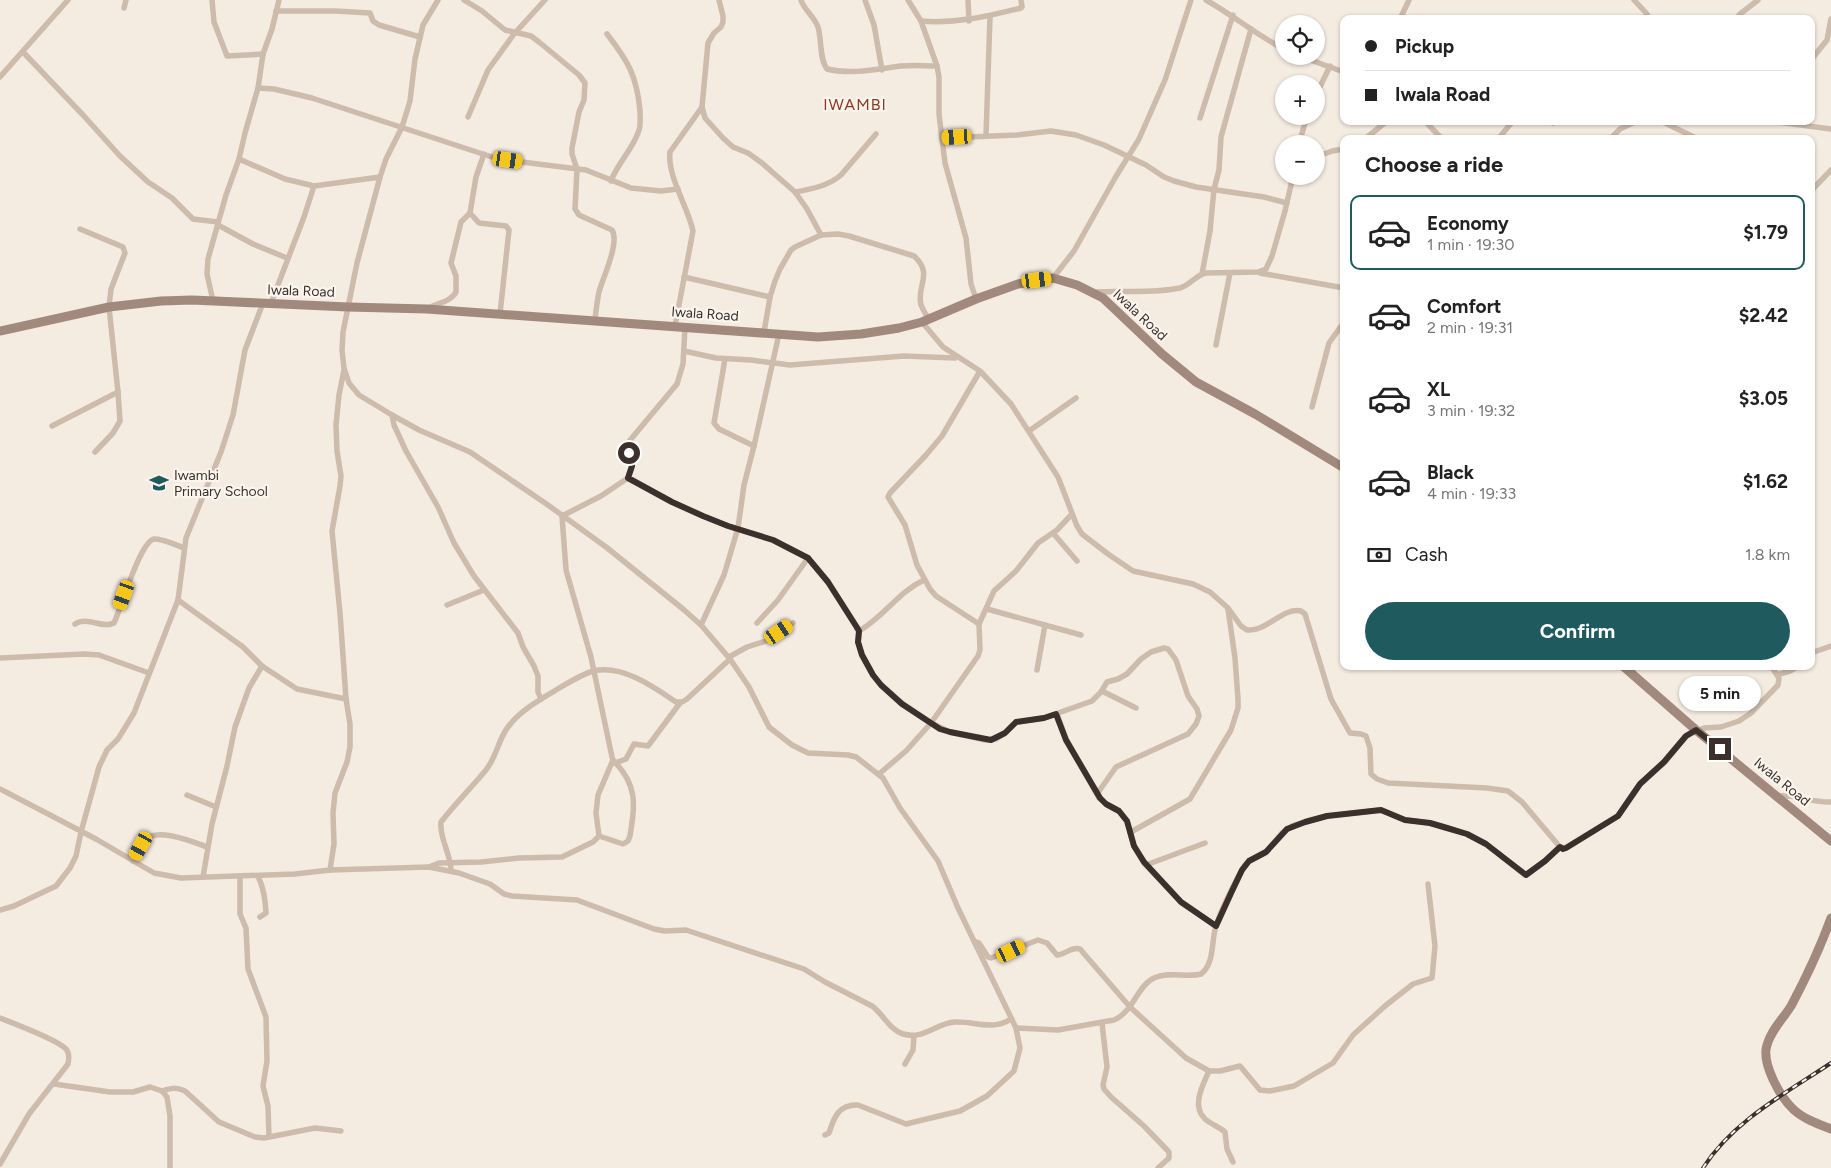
<!DOCTYPE html>
<html lang="en">
<head>
<meta charset="utf-8">
<style>
	:root { --surface:#fff; --page:#f2f2f2; --text:#222; --muted:#767676; --line:#e0e0e0; --accent:#1f5a5e }
	body { margin:0; font-family:Figtree,sans-serif; background:var(--page); color:var(--text); height:100vh; display:flex; flex-direction:column; font-size:19px; white-space:nowrap }
	* { box-sizing:border-box; margin:0 }
	p { font-size:16px; color:var(--muted) }
	.icon { flex:none; width:28px; height:28px; fill:none; stroke:currentColor; stroke-width:2; stroke-linecap:round; stroke-linejoin:round }
	.map { position:relative; flex:1; overflow:hidden }
	.side { position:absolute; left:1340px; top:135px; width:475px; height:535px; display:flex; flex-direction:column; background:var(--surface); border-radius:10px; box-shadow:0 1px 4px #0004 }
	.side>* { flex:none }
	.top-card { position:absolute; left:1340px; top:15px; width:475px; height:110px; border-radius:10px; box-shadow:0 1px 4px #0004; display:grid; align-content:center; height:110px; padding:0 25px; background:var(--surface) }
	.fabs { position:absolute; left:1275px; top:15px; display:grid; gap:10px }
	.fabs a { display:grid; place-items:center; width:50px; height:50px; border-radius:50%; background:var(--surface); box-shadow:0 1px 4px #0004; font-size:25px }
	.end { position:absolute; width:22px; height:22px; margin:-11px; border:6px solid #3b302b; background:#fff; box-shadow:0 0 0 2px #fff }
	.from { border-radius:50% }
	.bubble { position:absolute; height:35px; border-radius:18px; background:var(--surface); box-shadow:0 1px 4px #0004; font-size:16px; font-weight:700; line-height:35px; text-align:center }
	.car { position:absolute; width:15px; height:30px; margin:-15px -8px; border-radius:6px; box-shadow:0 0 4px 1px #0007; background:linear-gradient(#f5c518 24%,#345 0 40%,#f5c518 0 76%,#345 0 86%,#f5c518 0) }
	.top-card b { display:flex; align-items:center; gap:18px; height:48px; font-size:19px }
	.top-card b+b { border-top:1px solid var(--line) }
	.top-card i { width:12px; height:12px; background:var(--text) }
	ul { padding:0; list-style:none }
	li { display:flex; align-items:center; gap:15px; height:75px; margin:0 10px 8px; padding:0 15px; border:2px solid transparent; border-radius:10px }
	li div { flex:1 }
	li b { display:block; font-size:19px }
	li em { font-style:normal; font-weight:700 }
	li.selected { border-color:var(--accent) }
	li>.icon { width:45px; height:45px; stroke-width:1.5 }
	h2 { padding:0 25px; font-size:22px; line-height:60px }
	.pay { display:flex; align-items:center; gap:12px; height:55px; padding:0 25px; font-size:19px }
	.pay p { margin-inline-start:auto }
	.action { display:flex; gap:10px; margin-top:auto; padding:10px 25px }
	.action a { flex:1; height:58px; border-radius:30px; background:var(--accent); color:#fff; font-size:20px; font-weight:700; line-height:58px; text-align:center }
	.map>svg:first-child { display:block }
</style>
</head>
<body>
<div class="map">
<svg width="1831" height="1168" viewBox="0 0 1831 1168">
	<rect width="100%" height="100%" fill="#f4ebe1"/>
	<g fill="none" stroke-linecap="round" stroke-linejoin="round">
		<g stroke="#cdbbac" stroke-width="5.5">
			<path d="M 212,0 L 214,22 L 227,56 L 263,54"/>
			<path d="M 438,0 L 423,25 L 415,59 L 410,101 L 402,127 L 386,159 L 380,177 L 357,263 L 343,332 L 342,350 L 344,368 L 349,383 L 359,395 L 392,415 L 419,430 L 470,452 L 548,505 L 606,547 L 683,609 L 701,625 L 730,659 L 749,687 L 769,727 L 792,745 L 808,753 L 848,755 L 856,757 L 883,778 L 900,808 L 938,861 L 958,908 L 1016,1028 L 1020,1048 L 1014,1071 L 987,1096 L 960,1111 L 906,1124 L 858,1105 C 839,1104 834,1117 829,1133 L 825,1135"/>
			<path d="M 464,0 L 482,11 L 505,30 L 531,36 L 539,42 L 579,75 L 585,83 L 584,100 L 579,112 L 572,148 L 572,154 L 577,169 L 575,209 L 579,215 L 612,230 C 620,243 603,277 599,292 C 597,301 596,311 595,320"/>
			<path d="M 801,0 C 804,10 814,16 818,27 C 822,40 819,58 827,69 C 851,75 877,69 901,66 C 913,65 925,66 937,66"/>
			<path d="M 865,0 L 874,25 L 882,70"/>
			<path d="M 908,0 L 921,21 L 937,66 L 939,77 L 939,114 L 945,163 L 966,238 L 971,284 L 976,299"/>
			<path d="M 968,0 L 969,21"/>
			<path d="M 1206,0 C 1233,15 1256,35 1284,49"/>
			<path d="M 1634,0 L 1647,14 L 1649,19"/>
			<path d="M 124,8 L 126,0"/>
			<path d="M 276,11 L 335,11 L 370,13 L 373,21 L 379,25 L 420,37"/>
			<path d="M 1400,19 L 1409,0"/>
			<path d="M 1736,19 L 1740,14 L 1758,0"/>
			<path d="M 921,21 C 956,24 988,16 1021,8 L 1022,7 L 1021,0"/>
			<path d="M 607,34 C 628,61 637,76 640,111 C 640,117 641,124 639,130 C 634,148 618,162 611,181"/>
			<path d="M 23,52 L 83,115 L 120,156 L 148,182 L 172,198 L 193,219 L 218,222"/>
			<path d="M 1299,56 L 1344,72"/>
			<path d="M 1811,60 L 1827,40 L 1831,19"/>
			<path d="M 0,77 L 68,0"/>
			<path d="M 258,88 L 274,89 L 312,98 L 498,159 L 586,170 L 631,188 L 661,191 L 678,189"/>
			<path d="M 1316,95 L 1330,66"/>
			<path d="M 702,107 L 705,118 L 723,138 L 733,147 L 748,153 L 762,163 L 795,192 L 807,209 L 821,235"/>
			<path d="M 468,117 L 488,70 L 514,34 L 545,0"/>
			<path d="M 1200,118 L 1233,15"/>
			<path d="M 1425,121 L 1442,139"/>
			<path d="M 1661,121 L 1698,139"/>
			<path d="M 1771,121 L 1831,129"/>
			<path d="M 1553,123 L 1555,121"/>
			<path d="M 986,136 L 990,16"/>
			<path d="M 943,138 L 1017,135 L 1051,131 L 1076,135 L 1104,145 L 1146,165 L 1164,177 L 1174,181 L 1196,187 L 1264,197 L 1287,203"/>
			<path d="M 1365,139 L 1387,121"/>
			<path d="M 1498,139 L 1513,121"/>
			<path d="M 1610,139 L 1620,129 L 1637,121"/>
			<path d="M 1299,144 L 1307,116"/>
			<path d="M 1316,157 L 1332,151 L 1344,149"/>
			<path d="M 239,159 L 285,179 L 314,186 L 380,177"/>
			<path d="M 1811,191 L 1831,170"/>
			<path d="M 795,192 C 812,189 828,186 841,175 L 876,134"/>
			<path d="M 470,213 L 479,223 L 506,226 L 509,230 L 500,314"/>
			<path d="M 218,225 L 253,244 L 287,258"/>
			<path d="M 80,229 L 123,247 L 125,253 L 111,289 L 109,307 L 118,392 L 120,421 L 113,433 L 95,452"/>
			<path d="M 1260,273 L 1344,288"/>
			<path d="M 1202,274 L 1210,231 L 1214,189 L 1219,170 L 1221,137 L 1251,29"/>
			<path d="M 684,277 L 770,297"/>
			<path d="M 1053,278 L 1074,251 L 1115,178 L 1139,139 L 1165,80 L 1191,0"/>
			<path d="M 1094,292 C 1122,290 1151,294 1180,288 C 1190,285 1196,275 1206,273 L 1258,272 L 1266,269 L 1272,256 L 1285,211 L 1293,176"/>
			<path d="M 213,301 L 207,274 L 208,259 L 226,195 L 239,159 L 245,133 L 258,88 L 263,54 L 272,29 L 279,0"/>
			<path d="M 271,303 L 304,217 L 314,186"/>
			<path d="M 427,309 C 436,303 451,302 456,292 L 456,276 L 451,263 L 461,222 L 470,213 L 476,177 L 484,154"/>
			<path d="M 922,322 L 943,347 L 980,371 L 1011,404 L 1058,477 L 1077,526 L 1082,534 L 1108,554 L 1133,571 L 1193,584 L 1210,592 L 1228,608 L 1241,626 L 1247,630 C 1267,632 1282,607 1301,611 L 1305,614 L 1331,699 L 1350,733 L 1361,734 L 1366,736 L 1370,748 L 1371,774 L 1377,779 L 1388,783 L 1487,788 L 1508,791 L 1522,802 L 1560,847 L 1565,848 L 1618,816 L 1640,784 L 1665,762 L 1686,736 L 1704,728 L 1721,727 L 1739,721 L 1751,713 L 1778,685 L 1779,678 L 1771,666"/>
			<path d="M 675,326 L 693,231 C 688,207 667,176 670,152 L 702,107 L 708,43 L 714,33 L 721,27 L 723,22 L 723,16 L 719,0"/>
			<path d="M 764,332 L 770,297 L 775,281 L 780,269 L 791,250 L 795,247 L 821,235 L 838,234 L 849,236 L 914,256 C 934,274 916,286 921,305 C 923,310 926,315 929,319"/>
			<path d="M 1216,345 L 1230,273"/>
			<path d="M 684,351 L 716,358 L 751,360 L 790,365 L 904,356 L 955,358"/>
			<path d="M 725,359 L 714,423 L 719,429 L 754,446"/>
			<path d="M 1312,407 L 1329,343 L 1344,322"/>
			<path d="M 392,415 L 394,425 L 406,451 L 438,507 L 454,543 L 474,576 L 518,633 L 523,647 L 534,666 L 538,676 L 538,692 L 541,699"/>
			<path d="M 52,426 L 118,392"/>
			<path d="M 1029,431 L 1076,398"/>
			<path d="M 628,478 L 672,502 L 703,516 L 728,526 L 773,540 L 808,558 L 828,582 L 856,626 L 859,631 L 858,642 L 862,655 L 873,675 L 881,685 L 902,703 L 931,723 L 950,732 L 985,740 L 996,739 L 1005,733 L 1016,722 L 1044,718 L 1092,701 L 1101,692 L 1107,682 L 1118,679 L 1127,674 L 1141,659 L 1151,652 L 1164,648 L 1168,649 L 1176,660 L 1188,696 L 1197,709 L 1199,716 L 1196,724 L 1188,734 L 1116,767 L 1097,794"/>
			<path d="M 1053,533 L 1077,561"/>
			<path d="M 178,600 L 243,647 L 262,666 L 297,689 L 346,699"/>
			<path d="M 447,605 L 484,590"/>
			<path d="M 987,609 L 1081,635"/>
			<path d="M 757,623 L 778,600 L 808,558"/>
			<path d="M 75,624 C 88,616 102,629 114,623 C 121,608 140,542 154,539 C 162,538 176,545 184,548"/>
			<path d="M 979,624 L 936,596 L 930,589 L 917,565 L 905,525 L 888,497 L 890,493 L 926,455 L 942,436 L 980,371"/>
			<path d="M 701,625 L 724,575 L 738,528 L 744,485 L 754,446 L 779,334"/>
			<path d="M 859,631 C 884,617 898,592 924,580"/>
			<path d="M 1811,653 L 1831,646"/>
			<path d="M 729,657 L 747,647 L 766,641 L 793,623"/>
			<path d="M 0,658 L 84,654 L 99,655 L 149,673"/>
			<path d="M 1037,670 L 1045,625"/>
			<path d="M 1777,675 L 1790,671 L 1799,666"/>
			<path d="M 1102,691 L 1136,708"/>
			<path d="M 1057,714 L 1066,739 L 1099,798 L 1106,804 L 1119,811 L 1127,821 L 1134,846 L 1144,863 L 1181,902 L 1216,926"/>
			<path d="M 613,760 C 638,785 635,804 630,836 L 628,841 L 623,844 L 599,836 L 596,813 L 598,795 L 613,760 L 612,757 L 591,657 L 566,570 L 562,516 L 601,496 L 628,478 L 632,466 L 626,445 L 677,384 L 683,364 L 685,327"/>
			<path d="M 615,763 L 626,759 L 634,744 L 648,746 L 680,703"/>
			<path d="M 879,774 L 906,751 L 931,723 L 978,656 L 980,650 L 979,624 L 994,591 L 1016,571 L 1038,543 L 1057,530 L 1072,514"/>
			<path d="M 0,789 L 96,839 L 154,873 L 181,878 L 295,874 L 330,870 L 429,867 L 459,873 L 490,884 L 504,894 L 512,896 L 577,900 L 654,929 L 665,931 L 686,930 L 804,969 L 825,982 L 872,1006 C 883,1014 890,1030 903,1034 C 924,1040 936,1023 955,1022 C 974,1021 993,1031 1011,1019"/>
			<path d="M 187,795 L 216,807"/>
			<path d="M 1779,796 C 1796,794 1813,803 1831,802"/>
			<path d="M 1131,832 L 1190,799 L 1231,730 L 1238,708 L 1238,699 L 1235,658 L 1228,609"/>
			<path d="M 133,861 C 136,854 140,845 145,840 C 157,827 193,842 207,847"/>
			<path d="M 1146,865 L 1205,843"/>
			<path d="M 429,867 L 439,863 L 481,862 L 519,858 L 562,857 L 593,842 L 599,836"/>
			<path d="M 330,870 L 334,844 L 333,813 L 335,793 L 347,762 L 350,747 L 350,724 L 346,699 L 340,613 L 332,531 L 340,486 L 341,476 L 337,451 L 336,425 L 339,395 L 344,370"/>
			<path d="M 451,871 C 451,854 439,838 441,822 C 455,804 471,788 486,770 C 497,756 498,740 508,727 C 520,711 539,700 556,690 C 568,683 580,675 593,671 C 622,664 654,687 676,702 L 682,702 L 687,699 L 730,659"/>
			<path d="M 240,876 L 240,914 L 246,928 L 248,969 L 266,1017 L 267,1061 L 263,1086 L 268,1106 L 269,1137"/>
			<path d="M 258,876 C 264,889 265,899 266,913 L 260,917"/>
			<path d="M 203,877 L 212,824 L 227,766 L 235,727 L 249,688 L 262,666"/>
			<path d="M 0,910 L 14,906 L 56,886 L 70,868 L 76,856 L 81,832 L 99,767 L 107,750 L 118,739 L 134,713 L 178,600 L 186,538 L 221,452 L 233,415 L 245,350 L 263,303"/>
			<path d="M 974,941 L 979,943 L 988,957 L 991,958 L 1038,940 L 1047,943 L 1057,955 C 1065,955 1072,946 1080,949 L 1130,1007 L 1186,1058 L 1209,1071 L 1220,1071 L 1240,1066 L 1260,1090 L 1270,1091 L 1294,1086 L 1333,1063 L 1353,1035 L 1385,1006 L 1413,984 L 1432,978 L 1435,946 L 1428,884"/>
			<path d="M 0,1018 C 13,1023 59,1041 66,1049 C 70,1053 69,1059 68,1064 L 29,1114 L 0,1164"/>
			<path d="M 1102,1023 L 1107,1067 L 1103,1085 L 1104,1089 L 1111,1097 L 1144,1126 L 1169,1152 L 1169,1158 L 1158,1168"/>
			<path d="M 1016,1028 L 1058,1030 L 1114,1020 C 1133,1012 1138,985 1154,978 C 1169,971 1187,978 1201,974 C 1215,963 1211,941 1216,926 C 1223,905 1234,884 1245,865 L 1249,861 L 1266,852 L 1282,833 L 1292,826 L 1327,816 L 1381,810 L 1405,820 L 1430,823 L 1467,834 L 1486,844 L 1525,875 L 1545,861 L 1560,847"/>
			<path d="M 905,1064 L 913,1050 L 914,1036"/>
			<path d="M 1209,1071 C 1203,1085 1191,1106 1205,1119 C 1211,1124 1219,1127 1225,1132 L 1227,1149 L 1233,1162"/>
			<path d="M 54,1084 L 110,1092 L 133,1092 L 150,1087 L 162,1091 L 167,1097 L 170,1116 L 170,1168"/>
			<path d="M 162,1091 C 171,1088 176,1087 185,1091 L 219,1122 L 255,1137 L 264,1138 L 315,1128 L 341,1131"/>
		</g>
		<g stroke="#a18a7d" stroke-width="9">
			<path d="M 0,331 L 109,307 L 161,301 L 192,300 L 348,307 L 427,309 L 818,337 L 861,334 L 899,328 L 922,322 L 976,299 L 1018,284 L 1053,278 L 1077,285 L 1103,298 L 1162,354 L 1196,382 L 1255,414 L 1344,468"/>
			<path d="M 1623,666 L 1696,730 L 1831,841"/>
			<path d="M 1831,918 C 1820,948 1806,978 1791,1006 C 1783,1019 1771,1030 1767,1045 C 1761,1063 1780,1097 1794,1110 C 1804,1119 1818,1124 1831,1129"/>
		</g>
		<g stroke="#3b302b" stroke-width="4">
			<path id="rail" d="M 1703,1168 C 1733,1121 1786,1093 1831,1063"/>
		</g>
		<use href="#rail" stroke="#fbf5ee" stroke-width="2" stroke-dasharray="5.5" stroke-linecap="butt"/>
	</g>
	<g fill="none" stroke-linecap="round" stroke-linejoin="round">
		<path stroke="#3b302b" stroke-width="6" d="M 629,453 L 632,466 L 628,478 L 672,502 L 703,516 L 728,526 L 773,540 L 808,558 L 828,582 L 856,626 L 859,631 L 858,642 L 862,655 L 873,675 L 881,685 L 902,704 L 940,729 L 950,732 L 991,740 L 1005,733 L 1016,722 L 1044,718 L 1056,714 L 1066,740 L 1100,798 L 1106,804 L 1119,811 L 1127,821 L 1134,846 L 1144,862 L 1181,902 L 1216,926 L 1232,891 L 1242,870 L 1249,861 L 1266,852 L 1287,829 L 1305,822 L 1327,816 L 1381,810 L 1405,820 L 1430,823 L 1447,828 L 1467,834 L 1486,844 L 1526,875 L 1545,861 L 1560,847 L 1563,849 L 1566,848 L 1618,816 L 1640,784 L 1664,762 L 1686,736 L 1696,730 L 1720,749"/>
	</g>
	<defs>
		<g id="school-bare" transform="scale(1.5)"><path d="M0-5L7-2L0 1L-7-2ZM-4 1L0 2.5L4 1V4Q0 6-4 4Z" fill="#1f5a5e" stroke="#fbf5ee" stroke-width="2.5" paint-order="stroke"/></g>
	</defs>
	<g fill-rule="evenodd">
		<use href="#school-bare" x="159" y="483"/>
	</g>
	<g text-anchor="middle" dominant-baseline="central" stroke-width="4.5" stroke-linejoin="round" paint-order="stroke">
		<g font-size="14" fill="#3b302b" stroke="#fbf5ee">
			<text transform="translate(301 291) rotate(2)">Iwala Road</text>
			<text transform="translate(705 314) rotate(4)">Iwala Road</text>
			<text transform="translate(1140 315) rotate(43)">Iwala Road</text>
			<text transform="translate(1782 782) rotate(39)">Iwala Road</text>
		</g>
		<g font-size="14" fill="#3b302b" stroke="#fbf5ee" text-anchor="start">
			<text x="174" y="475">Iwambi<tspan x="174" dy="16">Primary School</tspan></text>
		</g>
		<g font-size="16" letter-spacing="1" fill="#8c3b22" stroke="#fbf5ee">
			<text x="855" y="104">IWAMBI</text>
		</g>
	</g>
</svg>
<div class="fabs">
<a><svg class="icon" aria-label="locate" viewBox="0 0 24 24"><circle cx="12" cy="12" r="6"/><path d="M12 2v4M12 18v4M2 12h4M18 12h4"/></svg></a>
<a>+</a>
<a>−</a>
</div>
<i class="end from" style="left:629px;top:453px"></i>
<i class="end" style="left:1720px;top:749px"></i>
<div class="bubble" style="left:1679px;top:676px;width:82px">5 min</div>
<i class="car" style="left:957px;top:137px;rotate:267deg"></i>
<i class="car" style="left:508px;top:160px;rotate:98deg"></i>
<i class="car" style="left:1037px;top:280px;rotate:83deg"></i>
<i class="car" style="left:124px;top:595px;rotate:200deg"></i>
<i class="car" style="left:779px;top:632px;rotate:56deg"></i>
<i class="car" style="left:141px;top:846px;rotate:209deg"></i>
<i class="car" style="left:1011px;top:951px;rotate:64deg"></i>
<div class="top-card">
<b><i class="from"></i>Pickup</b>
<b><i></i>Iwala Road</b>
</div>
<section class="side">
<h2>Choose a ride</h2>
<ul>
<li class="selected"><svg class="icon" aria-label="car" viewBox="0 0 24 24"><path d="M5 17H2v-5l4-1 3-4h7l3 4 3 1v5h-3M9 17h6M6 11h13"/><circle cx="7" cy="17" r="2"/><circle cx="17" cy="17" r="2"/></svg><div><b>Economy</b><p>1 min · 19:30</p></div><em>$1.79</em></li>
<li><svg class="icon" aria-label="car" viewBox="0 0 24 24"><path d="M5 17H2v-5l4-1 3-4h7l3 4 3 1v5h-3M9 17h6M6 11h13"/><circle cx="7" cy="17" r="2"/><circle cx="17" cy="17" r="2"/></svg><div><b>Comfort</b><p>2 min · 19:31</p></div><em>$2.42</em></li>
<li><svg class="icon" aria-label="car" viewBox="0 0 24 24"><path d="M5 17H2v-5l4-1 3-4h7l3 4 3 1v5h-3M9 17h6M6 11h13"/><circle cx="7" cy="17" r="2"/><circle cx="17" cy="17" r="2"/></svg><div><b>XL</b><p>3 min · 19:32</p></div><em>$3.05</em></li>
<li><svg class="icon" aria-label="car" viewBox="0 0 24 24"><path d="M5 17H2v-5l4-1 3-4h7l3 4 3 1v5h-3M9 17h6M6 11h13"/><circle cx="7" cy="17" r="2"/><circle cx="17" cy="17" r="2"/></svg><div><b>Black</b><p>4 min · 19:33</p></div><em>$1.62</em></li>
</ul>
<div class="pay"><svg class="icon" aria-label="cash" viewBox="0 0 24 24"><path d="M3 7h18v10H3z"/><circle cx="12" cy="12" r="2"/></svg>Cash<p>1.8 km</p></div>
<div class="action"><a>Confirm</a></div>
</section>
</div>
</body>
</html>
